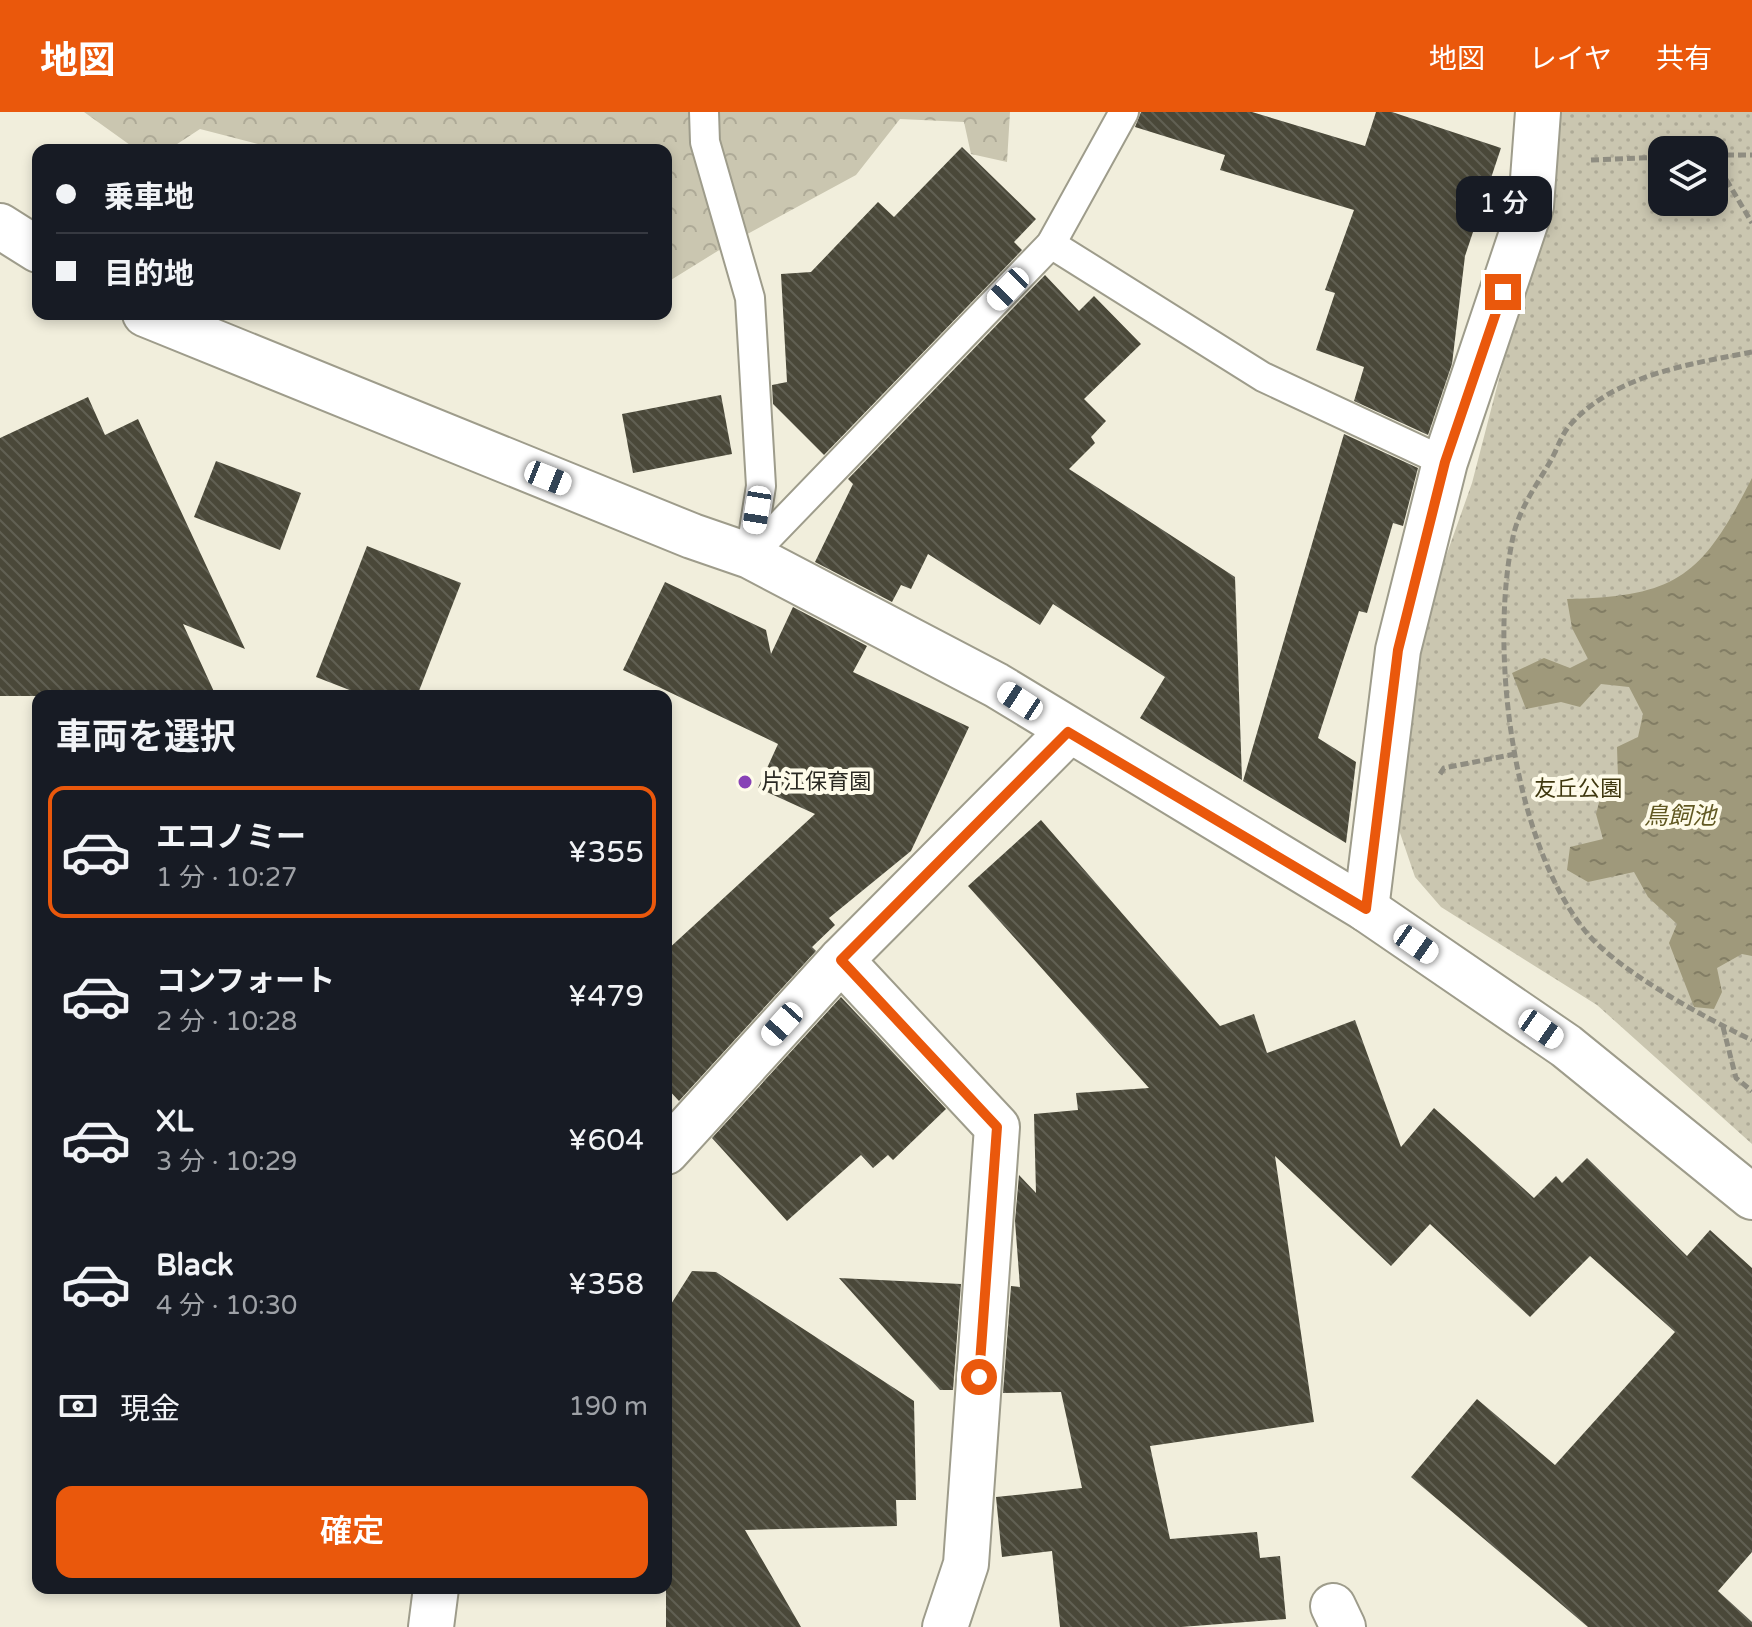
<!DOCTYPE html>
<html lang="ja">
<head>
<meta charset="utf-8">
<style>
	:root { --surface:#171b24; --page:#20242c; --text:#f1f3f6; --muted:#9ea1a6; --line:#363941; --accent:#ea580c }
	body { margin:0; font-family:"Varela Round","Noto Sans JP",sans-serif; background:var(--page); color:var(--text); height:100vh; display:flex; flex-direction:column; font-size:30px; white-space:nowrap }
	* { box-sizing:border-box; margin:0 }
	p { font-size:26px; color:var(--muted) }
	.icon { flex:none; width:44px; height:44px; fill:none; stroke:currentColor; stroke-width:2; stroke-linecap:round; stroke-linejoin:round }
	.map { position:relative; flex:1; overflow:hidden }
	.panel { position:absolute; left:32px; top:578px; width:640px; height:904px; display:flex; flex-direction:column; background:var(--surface); border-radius:16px; box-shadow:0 4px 12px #0003 }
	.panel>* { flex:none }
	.guide { position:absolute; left:32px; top:32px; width:640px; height:176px; border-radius:16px; box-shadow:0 4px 12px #0003; display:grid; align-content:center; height:176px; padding:0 24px; background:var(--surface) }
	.controls { position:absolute; left:1648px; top:24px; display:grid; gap:16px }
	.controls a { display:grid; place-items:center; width:80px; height:80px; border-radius:16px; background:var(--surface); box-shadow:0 4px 12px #0003; font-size:40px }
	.end { position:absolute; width:36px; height:36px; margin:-18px; border:10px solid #ea580c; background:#fff; box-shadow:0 0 0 4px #fff }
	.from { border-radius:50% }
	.bubble { position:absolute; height:56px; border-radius:16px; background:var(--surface); box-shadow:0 4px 12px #0003; font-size:26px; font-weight:600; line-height:56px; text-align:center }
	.car { position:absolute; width:24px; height:48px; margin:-24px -12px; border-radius:10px; box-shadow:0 0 6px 2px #0007; background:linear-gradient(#fff 24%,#345 0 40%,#fff 0 76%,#345 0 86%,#fff 0) }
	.guide b { display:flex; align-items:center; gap:28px; height:76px; font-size:30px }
	.guide b+b { border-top:2px solid var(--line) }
	.guide i { width:20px; height:20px; background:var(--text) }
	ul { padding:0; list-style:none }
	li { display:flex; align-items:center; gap:24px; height:132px; margin:0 16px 12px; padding:0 8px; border:4px solid transparent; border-radius:16px }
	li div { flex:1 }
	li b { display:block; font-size:30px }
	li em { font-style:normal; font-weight:600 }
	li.selected { border-color:var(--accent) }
	li>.icon { width:72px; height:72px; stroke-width:1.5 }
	h2 { padding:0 24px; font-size:36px; line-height:96px }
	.pay { display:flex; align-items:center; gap:20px; height:88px; padding:0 24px; font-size:30px }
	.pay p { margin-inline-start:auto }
	.cta { display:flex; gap:16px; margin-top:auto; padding:16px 24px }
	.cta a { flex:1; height:92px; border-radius:16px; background:var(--accent); color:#fff; font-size:32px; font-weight:600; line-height:92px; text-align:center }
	header { display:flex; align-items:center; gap:48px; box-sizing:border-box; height:112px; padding:0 40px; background:var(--accent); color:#fff }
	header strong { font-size:38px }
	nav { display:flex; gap:44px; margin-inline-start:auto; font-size:28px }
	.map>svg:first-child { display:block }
</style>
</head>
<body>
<header>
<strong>地図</strong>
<nav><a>地図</a><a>レイヤ</a><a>共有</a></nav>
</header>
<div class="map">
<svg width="1752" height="1515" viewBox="0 0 1752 1515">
	<defs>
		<pattern id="forest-crowns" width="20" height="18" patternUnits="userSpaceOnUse" patternTransform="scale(2)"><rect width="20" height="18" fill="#cac6b0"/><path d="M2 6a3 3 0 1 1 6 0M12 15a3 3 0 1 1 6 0" fill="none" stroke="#aeaa97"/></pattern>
		<pattern id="park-dots" width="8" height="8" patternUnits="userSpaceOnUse" patternTransform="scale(2)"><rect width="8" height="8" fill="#cac6b0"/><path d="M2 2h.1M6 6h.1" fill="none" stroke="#aeaa97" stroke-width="1.8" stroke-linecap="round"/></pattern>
		<pattern id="water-ripples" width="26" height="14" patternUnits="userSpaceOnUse" patternTransform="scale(2)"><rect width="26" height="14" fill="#9f997b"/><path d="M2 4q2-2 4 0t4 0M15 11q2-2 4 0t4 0" fill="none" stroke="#827d64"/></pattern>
		<pattern id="building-back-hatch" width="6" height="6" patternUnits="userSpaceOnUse" patternTransform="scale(2)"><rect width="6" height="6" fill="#4a4839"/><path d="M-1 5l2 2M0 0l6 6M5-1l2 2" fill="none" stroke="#616053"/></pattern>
	</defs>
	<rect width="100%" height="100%" fill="#f1eedc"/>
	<path fill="url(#forest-crowns)" d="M 84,0 L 1010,0 L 1007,50 L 971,42 L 964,10 L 900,7 L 856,63 L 729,132 L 666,171 L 666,38 L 281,38 L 200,17 L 168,38 L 137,38 Z"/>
	<path fill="url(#park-dots)" fill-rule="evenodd" d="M 1540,0 L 1752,0 L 1752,1032 L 1597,893 L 1441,795 L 1415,765 L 1399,718 L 1423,509 L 1472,371 L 1543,97 ZM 1662,38 L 1714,38 L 1714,90 L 1662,90 Z"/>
	<path fill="url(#water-ripples)" d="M 1752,366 L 1752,844 L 1742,842 L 1717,856 L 1722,880 L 1714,897 L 1694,895 L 1669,831 L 1677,812 L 1648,785 L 1634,760 L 1588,770 L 1567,758 L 1570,735 L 1603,727 L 1596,702 L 1602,679 L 1618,666 L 1617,635 L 1638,625 L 1643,602 L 1629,575 L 1601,572 L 1580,595 L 1561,590 L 1526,597 L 1512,561 L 1544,546 L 1570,556 L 1588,547 L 1572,516 L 1567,487 C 1679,485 1703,462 1752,366 Z"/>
	<g fill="url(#building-back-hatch)">
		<path d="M 1141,0 L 1252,0 L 1365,34 L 1376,0 L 1392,0 L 1501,36 L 1465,144 L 1452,252 L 1428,323 L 1354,289 L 1364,255 L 1316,238 L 1335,181 L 1325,178 L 1354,98 L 1220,58 L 1225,43 L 1135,15 Z"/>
		<path d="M 962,35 L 1036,107 L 1014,130 L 1022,138 L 824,343 L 773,292 L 772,273 L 787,270 L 781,162 L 811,160 L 878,90 L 894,105 Z"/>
		<path d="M 1045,163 L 1079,199 L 1094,184 L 1141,232 L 1084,287 L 1106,309 L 1091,325 L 1095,331 L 1069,357 L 1235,465 L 1242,668 L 1140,606 L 1165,565 L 1053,492 L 1040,513 L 928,442 L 911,477 L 901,473 L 892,490 L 815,450 L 853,372 L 848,367 Z"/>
		<path d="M 721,283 L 732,342 L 633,361 L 622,302 Z"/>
		<path d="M 88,285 L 105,323 L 138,307 L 245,537 L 183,512 L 216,584 L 0,584 L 0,326 Z"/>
		<path d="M 1344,322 L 1418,356 L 1403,414 L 1393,411 L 1367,501 L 1359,499 L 1318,626 L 1356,650 L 1346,731 L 1243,669 Z"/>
		<path d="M 216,349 L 301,381 L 280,438 L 194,405 Z"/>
		<path d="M 367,434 L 461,471 L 417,584 L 365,584 L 316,565 Z"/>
		<path d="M 665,470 L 766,518 L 771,542 L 793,495 L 867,534 L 853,560 L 969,615 L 911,739 L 829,806 L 835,813 L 812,835 L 816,839 L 679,989 L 666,975 L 666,839 L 815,702 L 758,676 L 778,632 L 623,558 Z"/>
		<path d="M 1041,708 L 1220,914 L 1254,902 L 1267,941 L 1355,908 L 1401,1035 L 1434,996 L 1534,1086 L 1556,1064 L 1562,1071 L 1587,1046 L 1687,1144 L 1710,1118 L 1752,1156 L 1752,1440 L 1718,1479 L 1752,1510 L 1752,1515 L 1588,1515 L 1411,1365 L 1477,1287 L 1555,1353 L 1675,1220 L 1590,1144 L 1530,1205 L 1430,1112 L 1391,1154 L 1275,1044 L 1314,1310 L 1150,1334 L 1170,1427 L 1257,1420 L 1260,1446 L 1280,1444 L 1286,1507 L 1181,1515 L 1060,1515 L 1052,1439 L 1002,1445 L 996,1385 L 1082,1376 L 1061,1280 L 1003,1281 L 1011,1174 L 1020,1175 L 1015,1109 L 1019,1063 L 1036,1081 L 1034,1002 L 1078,998 L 1076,981 L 1149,976 L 968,774 Z"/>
		<path d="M 841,885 L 946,997 L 893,1048 L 888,1043 L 873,1056 L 861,1043 L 787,1109 L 712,1026 Z"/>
		<path d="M 692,1159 L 716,1160 L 914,1289 L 916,1388 L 896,1388 L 897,1414 L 745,1418 L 801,1515 L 666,1515 L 666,1200 Z"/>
		<path d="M 839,1166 L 961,1172 L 953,1278 L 940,1278 Z"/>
	</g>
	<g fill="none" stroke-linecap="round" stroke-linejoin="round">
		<g stroke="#9e9c8b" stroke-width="32">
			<g id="service">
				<path d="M 704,0 L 705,30 L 750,186 L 761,374 L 750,444"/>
				<path d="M 1051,132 L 1263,265 L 1445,350"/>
				<path d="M 750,444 L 1051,132 L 1124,0"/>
			</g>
		</g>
		<g stroke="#9e9c8b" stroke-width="48">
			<g id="minor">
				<path d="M 1366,797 L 1398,538 L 1445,350 L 1531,94 L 1538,0"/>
				<path d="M 841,848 L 997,1015 L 966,1452 L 945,1515"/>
				<path d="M 666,1040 L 841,848 L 1068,620"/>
				<path d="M 1333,1494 L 1343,1515"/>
				<path d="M 431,1515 L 436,1476"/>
			</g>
		</g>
		<g stroke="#9e9c8b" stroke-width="48">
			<g id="tertiary">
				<path d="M 0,114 L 38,138"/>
				<path d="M 145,202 L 692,424 L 750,444 L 996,573 L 1366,797 L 1566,934 L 1752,1085"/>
			</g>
		</g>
		<g stroke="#8f8d81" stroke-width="5" stroke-dasharray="8 4" stroke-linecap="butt">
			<path d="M 1714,43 L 1752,43"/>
			<path d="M 1714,47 L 1752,111"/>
			<path d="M 1591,48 L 1662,45"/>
			<path d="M 1752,240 C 1690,252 1614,263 1570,313 C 1561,323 1557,338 1550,350 C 1536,374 1519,397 1513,425 C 1489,538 1512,729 1586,820 C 1618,859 1705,906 1752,928"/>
			<path d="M 1440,662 L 1444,656 L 1515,642"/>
			<path d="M 1723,915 L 1736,966 L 1752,979"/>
		</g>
		<use href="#service" stroke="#fff" stroke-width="28"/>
		<use href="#minor" stroke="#fff" stroke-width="44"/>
		<use href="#tertiary" stroke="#fff" stroke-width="44"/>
	</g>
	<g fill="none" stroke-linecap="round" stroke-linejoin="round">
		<path stroke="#ea580c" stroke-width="10" d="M 979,1265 L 997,1015 L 841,848 L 1068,620 L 1366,797 L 1398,538 L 1445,350 L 1503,180"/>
	</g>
	<circle fill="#8842b6" stroke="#fefbe9" stroke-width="3" cx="745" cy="670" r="8"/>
	<g text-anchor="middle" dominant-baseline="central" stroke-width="8" stroke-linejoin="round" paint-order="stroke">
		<g font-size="22" fill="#292822" stroke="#fefbe9" text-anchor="start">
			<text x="761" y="670">片江保育園</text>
		</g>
		<g font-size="22" fill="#3f380f" stroke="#fefbe9">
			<text x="1578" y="677">友丘公園</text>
		</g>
		<g font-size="24" font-style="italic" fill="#615822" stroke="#fefbe9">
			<text x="1680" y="704">鳥飼池</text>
		</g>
	</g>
</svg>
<div class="controls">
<a><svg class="icon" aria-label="layers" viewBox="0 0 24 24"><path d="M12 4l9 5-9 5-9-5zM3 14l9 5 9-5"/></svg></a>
</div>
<i class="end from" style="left:979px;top:1265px"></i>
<i class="end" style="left:1503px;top:180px"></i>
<div class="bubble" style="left:1456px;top:64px;width:96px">1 分</div>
<i class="car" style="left:1008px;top:177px;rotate:224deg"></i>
<i class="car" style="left:548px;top:366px;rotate:112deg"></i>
<i class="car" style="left:757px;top:398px;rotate:189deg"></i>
<i class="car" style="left:1020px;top:589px;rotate:303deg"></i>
<i class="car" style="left:1416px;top:832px;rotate:125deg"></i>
<i class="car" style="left:782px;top:912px;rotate:222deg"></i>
<i class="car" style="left:1541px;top:917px;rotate:125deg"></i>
<div class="guide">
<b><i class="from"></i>乗車地</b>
<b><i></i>目的地</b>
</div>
<section class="panel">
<h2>車両を選択</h2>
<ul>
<li class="selected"><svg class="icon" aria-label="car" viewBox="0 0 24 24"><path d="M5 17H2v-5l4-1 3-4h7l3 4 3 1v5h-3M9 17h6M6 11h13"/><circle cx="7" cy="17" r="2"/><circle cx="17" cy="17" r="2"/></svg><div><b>エコノミー</b><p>1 分 · 10:27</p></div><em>¥355</em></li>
<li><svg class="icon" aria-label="car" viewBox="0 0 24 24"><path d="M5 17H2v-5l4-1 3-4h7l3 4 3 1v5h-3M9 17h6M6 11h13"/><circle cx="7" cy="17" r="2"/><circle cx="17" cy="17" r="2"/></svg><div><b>コンフォート</b><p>2 分 · 10:28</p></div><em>¥479</em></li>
<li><svg class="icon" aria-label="car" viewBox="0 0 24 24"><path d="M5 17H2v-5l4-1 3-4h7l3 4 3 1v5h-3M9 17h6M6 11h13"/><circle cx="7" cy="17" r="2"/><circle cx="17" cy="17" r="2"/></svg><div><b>XL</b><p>3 分 · 10:29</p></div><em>¥604</em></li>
<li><svg class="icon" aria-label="car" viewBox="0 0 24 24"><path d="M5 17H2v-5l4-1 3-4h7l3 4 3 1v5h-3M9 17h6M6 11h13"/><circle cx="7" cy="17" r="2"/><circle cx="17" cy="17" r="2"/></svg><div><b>Black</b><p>4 分 · 10:30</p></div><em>¥358</em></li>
</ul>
<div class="pay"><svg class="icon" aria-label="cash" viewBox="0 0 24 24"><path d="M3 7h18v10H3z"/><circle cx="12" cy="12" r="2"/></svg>現金<p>190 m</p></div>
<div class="cta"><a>確定</a></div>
</section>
</div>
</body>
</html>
